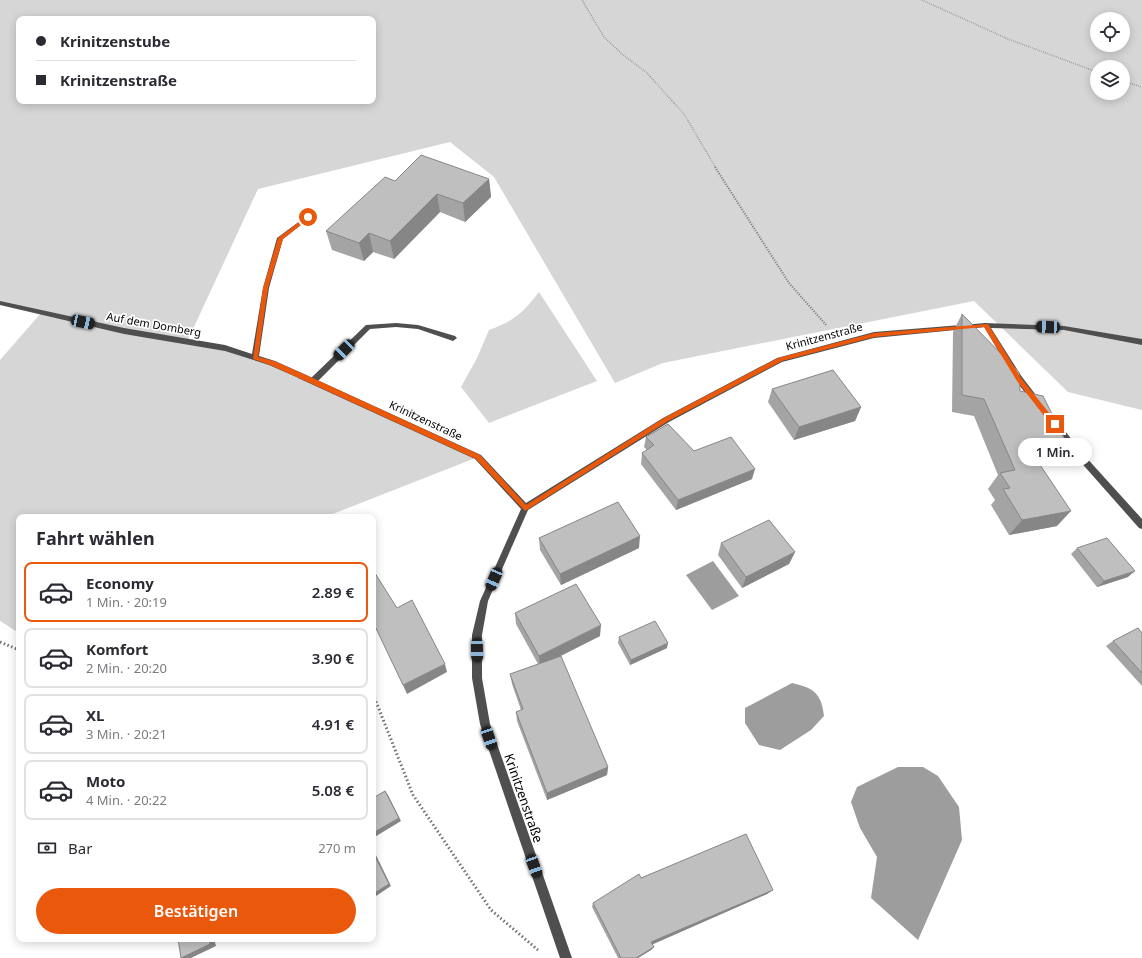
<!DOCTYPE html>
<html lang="de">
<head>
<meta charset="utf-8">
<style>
	:root { --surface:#fff; --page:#f7f7f7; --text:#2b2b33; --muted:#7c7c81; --line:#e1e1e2; --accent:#ea580c }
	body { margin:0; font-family:"Noto Sans",sans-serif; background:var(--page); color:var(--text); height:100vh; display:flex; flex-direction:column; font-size:15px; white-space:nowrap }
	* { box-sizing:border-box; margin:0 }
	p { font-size:13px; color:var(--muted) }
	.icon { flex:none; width:22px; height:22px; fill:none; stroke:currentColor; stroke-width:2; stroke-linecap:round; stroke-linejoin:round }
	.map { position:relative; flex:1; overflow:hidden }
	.panel { position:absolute; left:16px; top:514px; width:360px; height:428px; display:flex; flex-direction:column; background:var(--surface); border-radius:8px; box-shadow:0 2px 10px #0003 }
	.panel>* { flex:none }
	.banner { position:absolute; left:16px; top:16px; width:360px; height:88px; border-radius:8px; box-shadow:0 2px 10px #0003; display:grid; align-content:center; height:88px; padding:0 20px; background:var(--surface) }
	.controls { position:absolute; left:1090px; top:12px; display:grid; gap:8px }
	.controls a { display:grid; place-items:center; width:40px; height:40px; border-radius:50%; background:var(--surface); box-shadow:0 2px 10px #0003; font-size:20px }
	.end { position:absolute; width:18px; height:18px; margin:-9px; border:5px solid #ea580c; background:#fff; box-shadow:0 0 0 2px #fff }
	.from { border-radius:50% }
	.bubble { position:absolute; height:28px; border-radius:14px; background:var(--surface); box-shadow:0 2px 10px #0003; font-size:13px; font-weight:600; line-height:28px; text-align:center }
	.car { position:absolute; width:12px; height:24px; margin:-12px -6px; border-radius:5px; box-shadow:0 0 3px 1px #0007; background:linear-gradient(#222 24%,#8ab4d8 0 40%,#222 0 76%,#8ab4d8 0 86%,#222 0) }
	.banner b { display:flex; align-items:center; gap:14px; height:38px; font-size:15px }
	.banner b+b { border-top:1px solid var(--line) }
	.banner i { width:10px; height:10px; background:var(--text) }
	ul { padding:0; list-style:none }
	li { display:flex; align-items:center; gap:12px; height:60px; margin:0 8px 6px; padding:0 12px; border:2px solid var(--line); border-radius:8px }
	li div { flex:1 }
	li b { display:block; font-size:15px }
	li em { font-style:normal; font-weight:600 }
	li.current { border-color:var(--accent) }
	li>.icon { width:36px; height:36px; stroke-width:1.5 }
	h2 { padding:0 20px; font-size:18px; line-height:48px }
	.pay { display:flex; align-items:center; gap:10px; height:44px; padding:0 20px; font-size:15px }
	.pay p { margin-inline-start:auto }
	.action { display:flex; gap:8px; margin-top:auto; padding:8px 20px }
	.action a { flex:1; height:46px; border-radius:24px; background:var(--accent); color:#fff; font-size:16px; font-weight:600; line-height:46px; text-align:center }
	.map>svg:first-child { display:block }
</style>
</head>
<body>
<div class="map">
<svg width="1142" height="958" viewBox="0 0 1142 958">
	<rect width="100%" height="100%" fill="#fff"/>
	<g fill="#d6d6d6" fill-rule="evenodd">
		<path d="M 0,0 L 1142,0 L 1142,410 L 1068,392 L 974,301 L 663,363 L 615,383 L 494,177 L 450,142 L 258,189 L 187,342 L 225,348 L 272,363 L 478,457 L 325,517 L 19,517 L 19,633 L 0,621 L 0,360 L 41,313 L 0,303 ZM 19,19 L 373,19 L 373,101 L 19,101 ZM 1097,19 L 1123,19 L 1123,45 L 1097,45 ZM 1097,67 L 1123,67 L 1123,93 L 1097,93 Z"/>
		<path d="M 539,292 L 597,381 L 489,423 L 461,387 L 477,358 L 489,330 C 514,321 523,313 539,292 Z"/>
	</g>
	<g fill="#9d9d9d">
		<path d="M 713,561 L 739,596 L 712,610 L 686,575 Z"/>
		<path d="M 792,683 C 814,688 821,693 824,716 L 811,730 L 780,750 L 759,745 L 745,723 L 745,708 Z"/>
		<path d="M 898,767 L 923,767 L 938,776 L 959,807 L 962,840 L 918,940 L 871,898 L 877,857 L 860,828 L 851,802 L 857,787 Z"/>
	</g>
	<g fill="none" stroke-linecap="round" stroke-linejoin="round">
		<g stroke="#717171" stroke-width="1.5" stroke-dasharray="0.5 1.5" stroke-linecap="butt">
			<path d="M 582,0 L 604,37 L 623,55 L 646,72 L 684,114 L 716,168"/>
			<path d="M 922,0 L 1008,39 L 1097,72"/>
			<path d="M 1123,81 L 1142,87"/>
		</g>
		<path stroke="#717171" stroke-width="2" stroke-dasharray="1 1.5" stroke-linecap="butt" d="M 715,167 L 789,283 L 827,326"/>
		<g stroke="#717171" stroke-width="3" stroke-dasharray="1.5 2.5" stroke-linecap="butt">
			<path d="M 0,642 L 19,650"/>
			<path d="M 373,694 L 413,795 L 491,910 L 538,950"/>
		</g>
		<g fill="#4f4f4f" fill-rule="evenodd">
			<path d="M 308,215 L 311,217 L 310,218 L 283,239 L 269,288 L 259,356 L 275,361 L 304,374 L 305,376 L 301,379 L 269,365 L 225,351 L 124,334 L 0,305 L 0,301 L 124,328 L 225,345 L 252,354 L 263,288 L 277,238 Z"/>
			<path d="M 396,323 L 418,325 L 455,336 L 457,338 L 453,341 L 418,329 L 396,327 L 370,329 L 316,383 L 310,383 L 309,381 L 310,379 L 366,325 Z"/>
			<path d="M 984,323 L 1064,326 L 1142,339 L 1142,345 L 1064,330 L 991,328 L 1022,377 L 1039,399 L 1040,401 L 1039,403 L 1033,403 L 1016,381 L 983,325 Z"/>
			<path d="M 1055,421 L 1058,422 L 1084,455 L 1142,519 L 1142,529 L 1139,528 L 1078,459 L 1052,426 L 1051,424 L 1052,422 Z"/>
		</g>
		<path fill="#4f4f4f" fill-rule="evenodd" d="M 986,323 L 989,325 L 986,327 L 874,338 L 782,362 L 669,422 L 528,510 L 488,601 L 482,635 L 482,678 L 490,724 L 572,958 L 560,958 L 480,724 L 472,678 L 472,635 L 480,601 L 521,509 L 475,459 L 298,378 L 297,376 L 298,374 L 304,374 L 481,455 L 526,503 L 663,418 L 777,358 L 874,332 Z"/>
	</g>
	<g fill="#a4a4a4">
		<path d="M 489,179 L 491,197 L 465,222 L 440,212 L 394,259 L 373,252 L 364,261 L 332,250 L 326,231 L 395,181 Z"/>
		<path d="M 962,314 L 1020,391 L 1068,446 L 1055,462 L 1039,462 L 1057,526 L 1009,535 L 991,505 L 995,500 L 988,489 L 998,475 L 974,416 L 952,412 L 953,332 Z"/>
		<path d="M 772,389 L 861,407 L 855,421 L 794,440 L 768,402 Z"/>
		<path d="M 646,437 L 694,451 L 752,479 L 676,510 L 641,464 L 642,453 L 647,450 L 644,447 Z"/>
		<path d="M 539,538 L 639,548 L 561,585 L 540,550 Z"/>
		<path d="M 721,543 L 795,552 L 789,564 L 742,588 L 718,555 Z"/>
		<path d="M 1077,548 L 1128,577 L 1097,587 L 1071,554 Z"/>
		<path d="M 515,613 L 600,636 L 559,657 L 608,767 L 607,775 L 547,800 L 517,721 L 516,712 L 521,710 L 512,684 L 510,674 L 538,664 L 516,624 Z"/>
		<path d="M 1142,633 L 1142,686 L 1106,646 L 1113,641 Z"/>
		<path d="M 619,637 L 667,648 L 630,665 L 618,643 Z"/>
		<path d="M 641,878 L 773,890 L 767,894 L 652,944 L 654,947 L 651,950 L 638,958 L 618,958 L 592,907 L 593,903 Z"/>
	</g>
	<g fill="#868686">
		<path d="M 489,179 L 491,197 L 465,222 L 463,203 Z"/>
		<path d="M 437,194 L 440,212 L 394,259 L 390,241 Z"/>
		<path d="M 369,233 L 373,252 L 364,261 L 359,243 Z"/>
		<path d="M 861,407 L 855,421 L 794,440 L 799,427 Z"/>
		<path d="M 755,469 L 752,479 L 676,510 L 678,500 Z"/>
		<path d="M 1071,511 L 1057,526 L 1009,535 L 1022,520 Z"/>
		<path d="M 640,536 L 639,548 L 561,585 L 560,574 Z"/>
		<path d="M 795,552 L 789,564 L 742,588 L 746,577 Z"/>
		<path d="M 1135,571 L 1128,577 L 1097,587 L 1104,581 Z"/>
		<path d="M 601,625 L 600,636 L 540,666 L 539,656 Z"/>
		<path d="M 668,643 L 667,648 L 630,665 L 631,660 Z"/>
		<path d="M 445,664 L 447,672 L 407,694 L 403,685 Z"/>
		<path d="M 608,767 L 607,775 L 547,800 L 547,793 Z"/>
		<path d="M 385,791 L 388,795 L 401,821 L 373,838 L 373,833 Z"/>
		<path d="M 373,849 L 391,886 L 373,898 Z"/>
		<path d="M 773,890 L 767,894 L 649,946 L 651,942 Z"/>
		<path d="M 209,939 L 214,939 L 216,946 L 191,958 L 181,958 Z"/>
		<path d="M 654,947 L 651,950 L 638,958 L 636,958 Z"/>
	</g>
	<g fill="#bfbfbf" stroke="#868686">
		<path d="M 421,155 L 489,179 L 463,203 L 437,194 L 390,241 L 369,233 L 359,243 L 326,231 L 385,177 L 395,181 Z"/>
		<path d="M 962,314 L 1019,372 L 1020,391 L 1043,396 L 1068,446 L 1028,447 L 1071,511 L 1022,520 L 1003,489 L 1010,488 L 1000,473 L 1015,470 L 984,399 L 962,395 Z"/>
		<path d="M 833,370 L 861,407 L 799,427 L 772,389 Z"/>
		<path d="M 668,424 L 694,451 L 731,437 L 755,469 L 678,500 L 642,453 L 654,445 L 646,437 Z"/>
		<path d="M 618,502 L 640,536 L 560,574 L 539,538 Z"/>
		<path d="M 769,520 L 795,552 L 746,577 L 721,543 Z"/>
		<path d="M 1107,538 L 1135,571 L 1104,581 L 1077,548 Z"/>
		<path d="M 373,570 L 397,608 L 412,600 L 445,664 L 403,685 L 373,622 Z"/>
		<path d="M 576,584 L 601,625 L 539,656 L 515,613 Z"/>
		<path d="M 655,621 L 668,643 L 631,660 L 619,637 Z"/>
		<path d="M 1138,628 L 1142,633 L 1142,673 L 1113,641 Z"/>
		<path d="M 561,656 L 608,767 L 547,793 L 516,712 L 523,709 L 510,674 Z"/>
		<path d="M 385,791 L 399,818 L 373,833 L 373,798 Z"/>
		<path d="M 746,834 L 773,890 L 651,942 L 654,947 L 636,958 L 621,958 L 593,903 L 639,874 L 641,878 Z"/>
		<path d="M 373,852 L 389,884 L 373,894 Z"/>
		<path d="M 178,939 L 209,939 L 210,944 L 181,958 Z"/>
	</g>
	<path fill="#ea580c" d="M 307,216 L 311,217 L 283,239 L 268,288 L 258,357 L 274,361 L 315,379 L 480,455 L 526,505 L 664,418 L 778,358 L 874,333 L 988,324 L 1021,378 L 1058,424 L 1057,426 L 1052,426 L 1017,381 L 984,327 L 874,337 L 782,361 L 668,421 L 525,511 L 476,459 L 310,383 L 270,365 L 253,359 L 263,288 L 278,238 Z"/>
	<g text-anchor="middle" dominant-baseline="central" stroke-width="3.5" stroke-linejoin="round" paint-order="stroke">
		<g font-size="11" fill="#000" stroke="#fff">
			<text transform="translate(154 324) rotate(10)">Auf dem Domberg</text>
			<text transform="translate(824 336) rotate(-15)">Krinitzenstraße</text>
			<text transform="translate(426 420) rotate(25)">Krinitzenstraße</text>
		</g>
		<g font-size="13" fill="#000" stroke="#fff">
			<text transform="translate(524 798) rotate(71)">Krinitzenstraße</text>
		</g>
	</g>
</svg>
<div class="controls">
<a><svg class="icon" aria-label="locate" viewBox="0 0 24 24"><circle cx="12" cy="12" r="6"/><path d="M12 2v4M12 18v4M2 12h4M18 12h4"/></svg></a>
<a><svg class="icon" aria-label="layers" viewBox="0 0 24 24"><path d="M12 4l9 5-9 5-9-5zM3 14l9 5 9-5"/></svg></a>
</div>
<i class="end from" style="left:308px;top:217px"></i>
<i class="end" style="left:1055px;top:424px"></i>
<div class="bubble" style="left:1018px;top:438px;width:74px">1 Min.</div>
<i class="car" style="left:83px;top:322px;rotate:102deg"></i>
<i class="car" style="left:1048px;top:327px;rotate:272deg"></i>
<i class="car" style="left:344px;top:350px;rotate:225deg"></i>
<i class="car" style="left:494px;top:579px;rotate:203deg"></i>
<i class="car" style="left:477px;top:650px;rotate:179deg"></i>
<i class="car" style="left:489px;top:738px;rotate:161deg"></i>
<i class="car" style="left:534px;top:866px;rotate:160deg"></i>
<div class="banner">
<b><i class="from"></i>Krinitzenstube</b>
<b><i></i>Krinitzenstraße</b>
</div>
<section class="panel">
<h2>Fahrt wählen</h2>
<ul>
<li class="current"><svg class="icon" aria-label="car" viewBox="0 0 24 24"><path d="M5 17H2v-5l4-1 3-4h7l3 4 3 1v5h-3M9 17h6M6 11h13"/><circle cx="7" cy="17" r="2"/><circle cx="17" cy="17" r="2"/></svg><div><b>Economy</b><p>1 Min. · 20:19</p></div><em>2.89 €</em></li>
<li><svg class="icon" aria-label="car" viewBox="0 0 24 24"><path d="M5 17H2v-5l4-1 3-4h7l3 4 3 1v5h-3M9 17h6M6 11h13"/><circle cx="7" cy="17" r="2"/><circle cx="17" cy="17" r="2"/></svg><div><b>Komfort</b><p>2 Min. · 20:20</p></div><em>3.90 €</em></li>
<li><svg class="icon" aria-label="car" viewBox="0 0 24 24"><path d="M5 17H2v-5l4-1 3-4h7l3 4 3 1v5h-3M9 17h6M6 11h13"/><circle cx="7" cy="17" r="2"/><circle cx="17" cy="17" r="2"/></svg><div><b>XL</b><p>3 Min. · 20:21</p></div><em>4.91 €</em></li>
<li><svg class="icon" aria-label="car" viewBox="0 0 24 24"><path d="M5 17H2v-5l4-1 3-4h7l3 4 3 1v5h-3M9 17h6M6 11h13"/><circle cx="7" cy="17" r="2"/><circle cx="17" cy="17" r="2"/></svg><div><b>Moto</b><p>4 Min. · 20:22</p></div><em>5.08 €</em></li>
</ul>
<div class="pay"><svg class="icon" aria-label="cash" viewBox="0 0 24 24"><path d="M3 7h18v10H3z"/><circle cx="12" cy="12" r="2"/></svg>Bar<p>270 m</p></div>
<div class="action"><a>Bestätigen</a></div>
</section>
</div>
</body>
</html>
